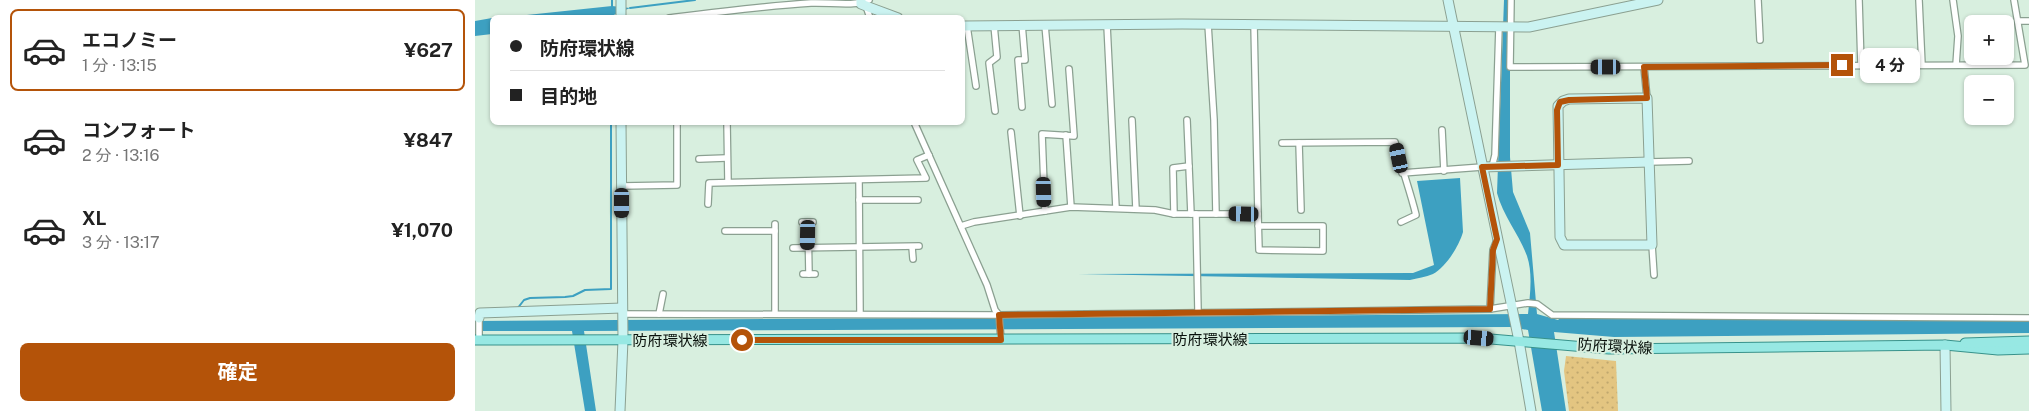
<!DOCTYPE html>
<html lang="ja">
<head>
<meta charset="utf-8">
<style>
	:root { --surface:#fff; --page:#f2f2f2; --text:#222; --muted:#767676; --line:#e0e0e0; --accent:#b45309 }
	body { margin:0; font-family:"Public Sans","Noto Sans JP",sans-serif; background:var(--page); color:var(--text); height:100vh; display:flex; flex-direction:column; font-size:19px; white-space:nowrap }
	* { box-sizing:border-box; margin:0 }
	p { font-size:16px; color:var(--muted) }
	.icon { flex:none; width:28px; height:28px; fill:none; stroke:currentColor; stroke-width:2; stroke-linecap:round; stroke-linejoin:round }
	.map { position:relative; flex:1; overflow:hidden }
	.details { display:flex; flex-direction:column; background:var(--surface); width:475px }
	.details>* { flex:none }
	.hud { position:absolute; left:15px; top:15px; width:475px; height:110px; border-radius:8px; box-shadow:0 1px 4px #0004; display:grid; align-content:center; height:110px; padding:0 20px; background:var(--surface) }
	.fabs { position:absolute; left:1489px; top:15px; display:grid; gap:10px }
	.fabs a { display:grid; place-items:center; width:50px; height:50px; border-radius:8px; background:var(--surface); box-shadow:0 1px 4px #0004; font-size:25px }
	.end { position:absolute; width:22px; height:22px; margin:-11px; border:6px solid #b45309; background:#fff; box-shadow:0 0 0 2px #fff }
	.from { border-radius:50% }
	.bubble { position:absolute; height:35px; border-radius:8px; background:var(--surface); box-shadow:0 1px 4px #0004; font-size:16px; font-weight:700; line-height:35px; text-align:center }
	.car { position:absolute; width:15px; height:30px; margin:-15px -8px; border-radius:6px; box-shadow:0 0 4px 1px #0007; background:linear-gradient(#222 24%,#8ab4d8 0 40%,#222 0 76%,#8ab4d8 0 86%,#222 0) }
	.hud b { display:flex; align-items:center; gap:18px; height:48px; font-size:19px }
	.hud b+b { border-top:1px solid var(--line) }
	.hud i { width:12px; height:12px; background:var(--text) }
	ul { padding:9px 0 0; list-style:none }
	li { display:flex; align-items:center; gap:15px; height:82px; margin:0 10px 8px; padding:0 10px; border:2px solid transparent; border-radius:8px }
	li div { flex:1 }
	li b { display:block; font-size:19px }
	li em { font-style:normal; font-weight:700 }
	li.current { border-color:var(--accent) }
	li>.icon { width:45px; height:45px; stroke-width:1.5 }
	.cta { display:flex; gap:10px; margin-top:auto; padding:10px 20px }
	.cta a { flex:1; height:58px; border-radius:8px; background:var(--accent); color:#fff; font-size:20px; font-weight:700; line-height:58px; text-align:center }
	main { display:flex; flex:1; min-height:0 }
	.map>svg:first-child { display:block }
</style>
</head>
<body>
<main>
<section class="details">
<ul>
<li class="current"><svg class="icon" aria-label="car" viewBox="0 0 24 24"><path d="M5 17H2v-5l4-1 3-4h7l3 4 3 1v5h-3M9 17h6M6 11h13"/><circle cx="7" cy="17" r="2"/><circle cx="17" cy="17" r="2"/></svg><div><b>エコノミー</b><p>1 分 · 13:15</p></div><em>¥627</em></li>
<li><svg class="icon" aria-label="car" viewBox="0 0 24 24"><path d="M5 17H2v-5l4-1 3-4h7l3 4 3 1v5h-3M9 17h6M6 11h13"/><circle cx="7" cy="17" r="2"/><circle cx="17" cy="17" r="2"/></svg><div><b>コンフォート</b><p>2 分 · 13:16</p></div><em>¥847</em></li>
<li><svg class="icon" aria-label="car" viewBox="0 0 24 24"><path d="M5 17H2v-5l4-1 3-4h7l3 4 3 1v5h-3M9 17h6M6 11h13"/><circle cx="7" cy="17" r="2"/><circle cx="17" cy="17" r="2"/></svg><div><b>XL</b><p>3 分 · 13:17</p></div><em>¥1,070</em></li>
</ul>
<div class="cta"><a>確定</a></div>
</section>
<div class="map">
<svg width="1554" height="411" viewBox="0 0 1554 411">
	<defs>
		<pattern id="green-dots" width="8" height="8" patternUnits="userSpaceOnUse" patternTransform="scale(1.25)"><rect width="8" height="8" fill="#e3c581"/><path d="M2 2h.1M6 6h.1" fill="none" stroke="#c1a86e" stroke-width="1.8" stroke-linecap="round"/></pattern>
	</defs>
	<rect width="100%" height="100%" fill="#d8efdf"/>
	<path fill="url(#green-dots)" d="M 1091,356 L 1141,361 L 1143,411 L 1094,411 L 1089,371 Z"/>
	<g fill="#3da0c1">
		<path d="M 1029,0 L 1035,0 L 1035,157 L 1038,192 L 1055,233 L 1062,314 L 1083,320 L 1086,317 L 1554,318 L 1554,333 L 1139,337 L 1079,332 L 1091,411 L 1067,411 L 1053,330 L 1035,327 L 109,331 L 121,411 L 110,411 L 97,331 L 0,331 L 0,321 L 1053,314 C 1055,295 1058,274 1052,256 C 1044,234 1028,216 1022,193 Z"/>
		<path d="M 137,6 L 155,8 L 134,17 L 24,18 Z"/>
		<path d="M 17,18 L 17,34 L 0,36 L 0,21 Z"/>
		<path d="M 985,178 L 988,232 C 984,246 971,267 958,274 C 951,277 942,278 935,280 L 603,274 L 938,273 L 959,265 L 942,181 Z"/>
	</g>
	<g fill="none" stroke-linecap="round" stroke-linejoin="round">
		<g stroke="#3da0c1" stroke-width="2">
			<path d="M 137,0 L 137,6"/>
			<path d="M 155,8 L 220,0"/>
			<path d="M 42,309 L 49,300 L 55,298 L 90,297 L 98,296 L 110,290 L 136,289 L 136,122"/>
		</g>
		<g stroke="#8ba091" stroke-width="8">
			<g id="street">
				<path d="M 1036,0 L 1035,67 C 1207,67 1378,65 1550,65 L 1539,0"/>
				<path d="M 1283,0 L 1285,40"/>
				<path d="M 1384,0 L 1386,65"/>
				<path d="M 1444,0 L 1447,65"/>
				<path d="M 1478,0 L 1483,36 L 1481,65"/>
				<path d="M 391,6 L 395,18"/>
				<path d="M 194,18 C 242,12 289,6 336,3 C 354,2 378,7 394,0"/>
				<path d="M 1543,21 L 1554,21"/>
				<path d="M 547,24 L 550,60 L 543,60 L 547,107"/>
				<path d="M 733,24 L 739,120 L 741,214"/>
				<path d="M 779,24 L 783,214 L 784,250 L 848,251 L 848,226 L 783,226"/>
				<path d="M 519,25 L 522,57 L 514,63 L 520,111"/>
				<path d="M 570,25 L 577,104"/>
				<path d="M 632,25 L 641,208"/>
				<path d="M 492,26 L 501,86"/>
				<path d="M 1169,67 L 1172,98"/>
				<path d="M 657,120 L 661,209"/>
				<path d="M 712,120 L 716,214"/>
				<path d="M 252,122 L 253,182"/>
				<path d="M 439,122 L 512,285 L 520,310 L 524,315 L 526,340"/>
				<path d="M 967,130 L 969,171"/>
				<path d="M 536,132 L 545,216"/>
				<path d="M 591,135 L 596,207"/>
				<path d="M 807,143 L 920,142 C 926,167 935,190 941,215 L 926,222"/>
				<path d="M 824,143 L 826,210"/>
				<path d="M 224,159 L 251,158"/>
				<path d="M 1174,162 L 1214,161"/>
				<path d="M 1017,167 L 1020,155 L 1024,27"/>
				<path d="M 927,173 L 1007,167"/>
				<path d="M 384,180 L 385,314"/>
				<path d="M 147,186 L 202,185 L 202,122"/>
				<path d="M 384,200 L 443,200"/>
				<path d="M 233,204 L 234,183 L 451,178 L 442,160 L 454,155"/>
				<path d="M 570,211 L 567,134 L 599,136 L 594,69"/>
				<path d="M 699,214 L 698,168 L 714,166"/>
				<path d="M 721,214 L 723,311"/>
				<path d="M 327,222 L 338,222"/>
				<path d="M 333,222 L 334,274"/>
				<path d="M 486,226 L 499,222 L 596,207 L 680,210 L 699,214 L 783,214"/>
				<path d="M 250,231 L 300,231"/>
				<path d="M 1177,245 L 1179,275"/>
				<path d="M 437,247 L 438,259"/>
				<path d="M 318,248 L 444,246"/>
				<path d="M 328,274 L 340,274"/>
				<path d="M 1015,309 L 1018,250 L 1022,240"/>
				<path d="M 147,314 L 524,315 L 876,311 L 1015,309 L 1053,303 L 1062,304 L 1077,315 L 1554,318"/>
				<path d="M 184,314 L 188,294"/>
				<path d="M 300,314 L 300,224"/>
				<path d="M 4,340 L 4,318"/>
			</g>
		</g>
		<g stroke="#8ba091" stroke-width="11">
			<g id="secondary">
				<path d="M 146,0 L 146,18"/>
				<path d="M 386,0 L 386,4 L 391,6 L 423,18"/>
				<path d="M 973,0 L 1044,341 L 1056,411"/>
				<path d="M 488,26 L 707,24 L 1054,27 L 1183,0"/>
				<path d="M 1172,98 L 1177,245 L 1089,245 L 1085,237 L 1083,106 L 1088,101 L 1094,99 Z"/>
				<path d="M 1007,167 L 1174,162"/>
				<path d="M 4,318 L 5,313 L 147,308"/>
				<path d="M 1470,345 L 1471,411"/>
				<path d="M 145,411 L 148,340 L 146,122"/>
			</g>
		</g>
		<g stroke="#38928b" stroke-width="11">
			<g id="primary">
				<path d="M 0,340 L 1004,338 L 1134,349 L 1470,345 L 1523,350 L 1554,349"/>
				<path d="M 1490,343 L 1554,341"/>
			</g>
		</g>
		<use href="#street" stroke="#fff" stroke-width="5.5"/>
		<use href="#secondary" stroke="#cbf3f1" stroke-width="9"/>
		<use href="#primary" stroke="#97e8e3" stroke-width="9"/>
	</g>
	<g fill="none" stroke-linecap="round" stroke-linejoin="round">
		<path stroke="#b45309" stroke-width="6" d="M 267,340 L 526,340 L 524,315 L 1015,309 L 1018,250 L 1022,239 L 1007,167 L 1083,165 L 1082,110 L 1085,102 L 1094,100 L 1172,98 L 1169,67 L 1367,65"/>
	</g>
	<g text-anchor="middle" dominant-baseline="central" stroke-width="4" stroke-linejoin="round" paint-order="stroke">
		<g font-size="15" fill="#08100b" stroke="#d8efdf">
			<text x="735" y="339">防府環状線</text>
			<text x="195" y="340">防府環状線</text>
			<text transform="translate(1140 346) rotate(3)">防府環状線</text>
		</g>
	</g>
</svg>
<div class="fabs">
<a>+</a>
<a>−</a>
</div>
<i class="end from" style="left:267px;top:340px"></i>
<i class="end" style="left:1367px;top:65px"></i>
<div class="bubble" style="left:1385px;top:48px;width:60px">4 分</div>
<i class="car" style="left:1131px;top:67px;rotate:270deg"></i>
<i class="car" style="left:924px;top:158px;rotate:348deg"></i>
<i class="car" style="left:569px;top:192px;rotate:178deg"></i>
<i class="car" style="left:147px;top:203px;rotate:180deg"></i>
<i class="car" style="left:769px;top:214px;rotate:271deg"></i>
<i class="car" style="left:333px;top:235px;rotate:181deg"></i>
<i class="car" style="left:1004px;top:338px;rotate:95deg"></i>
<div class="hud">
<b><i class="from"></i>防府環状線</b>
<b><i></i>目的地</b>
</div>
</div>
</main>
</body>
</html>
